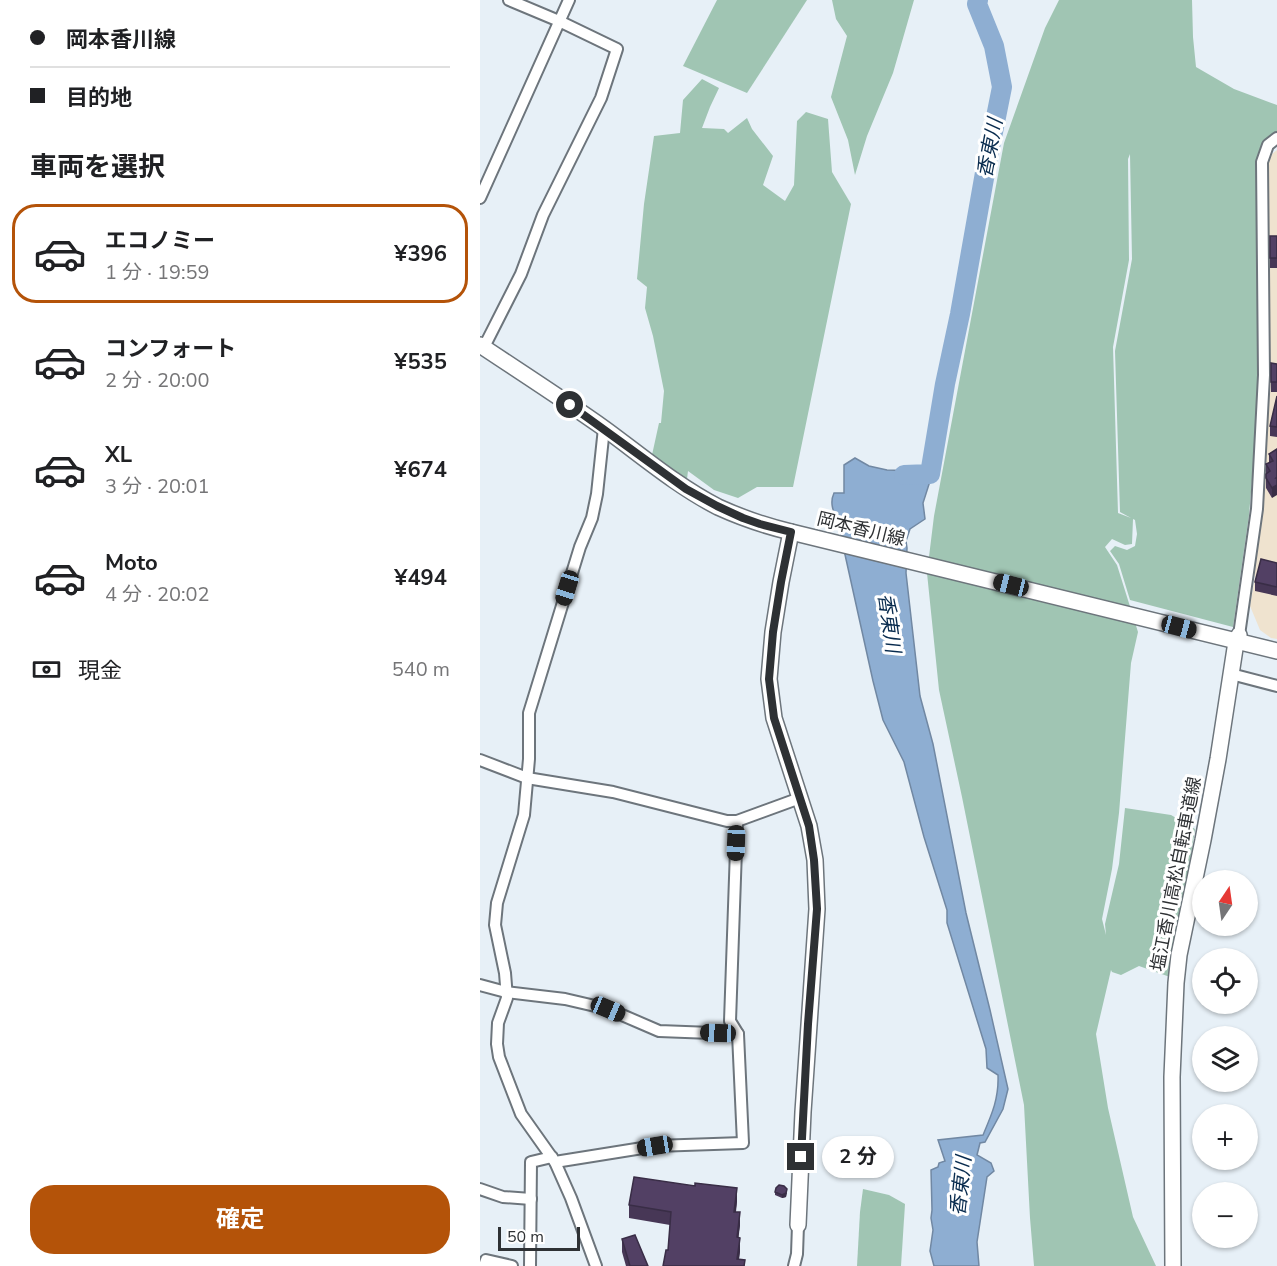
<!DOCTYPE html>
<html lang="ja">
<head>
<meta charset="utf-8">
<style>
	:root { --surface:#fff; --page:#f6f6f6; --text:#202124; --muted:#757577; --line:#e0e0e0; --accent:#b45309 }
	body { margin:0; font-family:"Nunito Sans","Noto Sans JP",sans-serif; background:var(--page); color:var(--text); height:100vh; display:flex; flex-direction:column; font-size:22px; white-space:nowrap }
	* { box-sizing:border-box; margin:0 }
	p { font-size:20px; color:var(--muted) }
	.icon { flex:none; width:33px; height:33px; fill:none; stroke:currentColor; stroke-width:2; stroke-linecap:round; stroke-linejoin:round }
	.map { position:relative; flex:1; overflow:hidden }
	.panel { display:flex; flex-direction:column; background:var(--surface); width:480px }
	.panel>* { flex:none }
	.guide { display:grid; align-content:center; height:132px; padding:0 30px; background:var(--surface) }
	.needle { width:39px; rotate:13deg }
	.buttons { position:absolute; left:712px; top:870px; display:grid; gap:12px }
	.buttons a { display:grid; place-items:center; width:66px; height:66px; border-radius:50%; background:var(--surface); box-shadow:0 2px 4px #0004; font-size:30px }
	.scale { position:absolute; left:18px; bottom:15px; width:82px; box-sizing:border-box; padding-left:6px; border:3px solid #2e3134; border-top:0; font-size:16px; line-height:21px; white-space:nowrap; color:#2e3134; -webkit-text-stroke:4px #fff; paint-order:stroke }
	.end { position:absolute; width:27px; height:27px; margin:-14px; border:8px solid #2e3134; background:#fff; box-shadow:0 0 0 3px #fff }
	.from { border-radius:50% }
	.bubble { position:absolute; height:42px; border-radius:21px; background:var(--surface); box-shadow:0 2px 4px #0004; font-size:20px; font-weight:700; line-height:42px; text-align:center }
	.car { position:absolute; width:18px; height:36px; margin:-18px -9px; border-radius:8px; box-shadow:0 0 4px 2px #0007; background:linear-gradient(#222 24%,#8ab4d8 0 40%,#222 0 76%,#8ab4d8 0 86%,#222 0) }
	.guide b { display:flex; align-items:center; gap:21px; height:57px; font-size:22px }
	.guide b+b { border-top:2px solid var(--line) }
	.guide i { width:15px; height:15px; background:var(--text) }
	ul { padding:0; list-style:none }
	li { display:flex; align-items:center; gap:18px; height:99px; margin:0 12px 9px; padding:0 18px; border:3px solid transparent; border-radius:24px }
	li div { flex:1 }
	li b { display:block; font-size:22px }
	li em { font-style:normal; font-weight:700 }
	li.on { border-color:var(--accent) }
	li>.icon { width:54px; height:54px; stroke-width:1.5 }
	h2 { padding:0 30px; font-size:27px; line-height:72px }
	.pay { display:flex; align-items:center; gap:15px; height:66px; padding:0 30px; font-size:22px }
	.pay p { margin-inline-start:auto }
	.button { display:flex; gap:12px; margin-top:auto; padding:12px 30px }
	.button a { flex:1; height:69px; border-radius:24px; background:var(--accent); color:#fff; font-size:24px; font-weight:700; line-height:69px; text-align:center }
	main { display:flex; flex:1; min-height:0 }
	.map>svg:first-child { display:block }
</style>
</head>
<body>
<main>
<section class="panel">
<div class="guide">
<b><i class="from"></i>岡本香川線</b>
<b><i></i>目的地</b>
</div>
<h2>車両を選択</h2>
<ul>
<li class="on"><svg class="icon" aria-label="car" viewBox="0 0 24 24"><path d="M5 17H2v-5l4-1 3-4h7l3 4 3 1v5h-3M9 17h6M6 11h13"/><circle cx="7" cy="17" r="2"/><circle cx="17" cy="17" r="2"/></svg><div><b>エコノミー</b><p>1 分 · 19:59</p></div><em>¥396</em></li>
<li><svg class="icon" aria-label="car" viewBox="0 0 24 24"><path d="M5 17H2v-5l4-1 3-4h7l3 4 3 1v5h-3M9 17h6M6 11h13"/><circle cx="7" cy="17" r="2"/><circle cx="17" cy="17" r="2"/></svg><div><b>コンフォート</b><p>2 分 · 20:00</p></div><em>¥535</em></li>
<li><svg class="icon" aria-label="car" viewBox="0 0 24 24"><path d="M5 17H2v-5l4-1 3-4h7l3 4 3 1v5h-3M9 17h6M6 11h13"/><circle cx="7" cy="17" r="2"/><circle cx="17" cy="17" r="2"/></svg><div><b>XL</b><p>3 分 · 20:01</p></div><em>¥674</em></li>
<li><svg class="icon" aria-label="car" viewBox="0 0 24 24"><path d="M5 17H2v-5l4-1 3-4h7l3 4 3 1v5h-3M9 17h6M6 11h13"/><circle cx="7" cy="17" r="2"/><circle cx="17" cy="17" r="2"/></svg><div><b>Moto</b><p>4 分 · 20:02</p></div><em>¥494</em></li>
</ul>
<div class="pay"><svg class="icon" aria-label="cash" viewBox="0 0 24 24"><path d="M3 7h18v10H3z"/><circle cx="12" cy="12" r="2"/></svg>現金<p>540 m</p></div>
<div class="button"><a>確定</a></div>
</section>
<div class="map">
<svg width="797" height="1266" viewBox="0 0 797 1266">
	<rect width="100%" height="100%" fill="#e7f0f7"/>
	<path fill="#efe3cf" d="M 797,150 L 797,639 L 791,638 L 780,630 L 770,606 L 775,577 L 772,564 L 781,510 L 789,393 L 786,170 L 792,154 Z"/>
	<g fill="#a0c5b3" fill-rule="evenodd">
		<path d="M 237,0 L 327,0 L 267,93 L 203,66 Z"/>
		<path d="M 352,0 L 434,0 L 413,73 L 387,136 L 375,175 L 368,140 L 351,97 L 367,36 L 356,19 Z"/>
		<path d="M 579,0 L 712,0 L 713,37 L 716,67 L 754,89 L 797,105 L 797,136 L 789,138 L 779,152 L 781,376 L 769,515 L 753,627 L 650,600 L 639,564 L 630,551 L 635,546 L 647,550 L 655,546 L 657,534 L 655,520 L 653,519 L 652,544 L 645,545 L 632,539 L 625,547 L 637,565 L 658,632 L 651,663 L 639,813 L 632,869 L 622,919 L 626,935 L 625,924 L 639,864 L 645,808 L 691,815 L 715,829 C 708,878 696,927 690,977 L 659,966 L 641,975 L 632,972 L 631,970 L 616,1034 L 628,1108 L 653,1217 L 676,1266 L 554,1266 L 550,1218 L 544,1105 L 482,797 L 459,690 L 447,573 L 454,516 L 524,143 L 565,28 ZM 650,154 L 652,259 L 635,351 L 640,512 L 651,518 L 638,513 L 633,347 L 649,260 L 648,159 Z"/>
		<path d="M 222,79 L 239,88 L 230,107 L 222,128 L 244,129 L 248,133 L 267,118 L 272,129 L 293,156 L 283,185 L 305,201 L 314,185 L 317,121 L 326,112 L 348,119 L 352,172 L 371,204 L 313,487 L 277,487 L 258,498 L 234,490 L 208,471 L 207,479 L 172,455 L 179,423 L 181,423 L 184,391 L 173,336 L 165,308 L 167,287 L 157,279 L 164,204 L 174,136 L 200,133 L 203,100 Z"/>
		<path d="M 383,1189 L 409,1195 L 425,1204 L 421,1266 L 377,1266 L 380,1212 Z"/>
	</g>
	<path fill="#8eaed2" stroke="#7188a3" stroke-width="1.5" d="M 375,458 L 389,466 L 407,470 L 436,471 L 450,474 L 451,478 L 443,503 L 445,519 L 430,529 L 426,541 L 427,548 L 426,573 L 440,696 L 453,744 L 486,913 L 510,1010 L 528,1089 L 523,1109 L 505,1142 L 500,1143 L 497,1155 L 511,1163 L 514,1171 L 507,1177 L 497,1242 L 499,1266 L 454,1266 L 450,1251 L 453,1230 L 451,1218 L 452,1210 L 451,1170 L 458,1167 L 459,1163 L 465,1161 L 458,1140 L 503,1135 C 512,1114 519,1098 518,1075 L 507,1068 L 506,1049 L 467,923 L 467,910 L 444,837 L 424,762 L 403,720 L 393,681 L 358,523 C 354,512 349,504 354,493 L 364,493 L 364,465 Z"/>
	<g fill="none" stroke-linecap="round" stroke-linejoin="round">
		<path stroke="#8eaed2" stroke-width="20" d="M 424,475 L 450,474 L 465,384 L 480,314 L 506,167 L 522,87 L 514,46 L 497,4 L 498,0"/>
		<g stroke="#6d757c" stroke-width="14">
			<g id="street">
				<path d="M 0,198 L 89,0"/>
				<path d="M 4,347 L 41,274 L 63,215 L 121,98 L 137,49 L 79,21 L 29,0"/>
				<path d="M 759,635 L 777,509 L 784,375 L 782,162 L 788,145 L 797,138"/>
				<path d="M 751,674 L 797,686"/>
				<path d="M 0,760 L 47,778 L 133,792 L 247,821 L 257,821 L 320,798"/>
				<path d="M 0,985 L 26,992 L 85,999 L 128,1009 L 179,1031 L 258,1034"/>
				<path d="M 75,1162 L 175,1146 L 263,1143 L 258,1034 L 250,1021 L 257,821"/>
				<path d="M 0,1189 L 23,1197 L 51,1199"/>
				<path d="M 4,1266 L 6,1260 L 32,1266"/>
				<path d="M 50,1266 L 51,1162 L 72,1157"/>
				<path d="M 116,1266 L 91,1198 L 75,1162 L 41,1114 L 19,1057 L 17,1044 L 18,1023 L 27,998 L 25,973 L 15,925 L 17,903 L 44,815 L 49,759 L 49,713 L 100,547 L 112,518 L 117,494 L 124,428"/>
				<path d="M 314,1266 L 317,1254 L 318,1225"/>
			</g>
		</g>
		<g stroke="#6d757c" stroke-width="18">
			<g id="secondary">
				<path d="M 0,345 C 42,373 84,400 125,429 C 162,456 197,486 238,507 C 262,518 286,526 311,532 L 797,651"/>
				<path d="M 311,532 L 301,582 L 293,632 L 289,679 L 294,718 L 329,826 L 335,860 L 337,909 L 323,1112 L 318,1225"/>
				<path d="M 693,1266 L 692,1077 L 696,983 L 699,955 L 723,840 L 738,759 L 756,642 L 759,635"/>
			</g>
		</g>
		<use href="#street" stroke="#fff" stroke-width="10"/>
		<use href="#secondary" stroke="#fff" stroke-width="15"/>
	</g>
	<g fill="#473756">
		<rect x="790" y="236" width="7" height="32"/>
		<path d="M 791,363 L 797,364 L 797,392 L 791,392 Z"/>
		<path d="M 797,396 L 797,437 L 790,436 L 790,426 Z"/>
		<path d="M 797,449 L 792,498 L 786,488 L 786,464 L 789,463 L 789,454 Z"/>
		<path d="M 797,563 L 797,596 L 775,591 L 775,582 Z"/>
		<path d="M 215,1186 L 257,1201 L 256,1212 L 260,1225 L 258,1238 L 260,1251 L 259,1259 L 265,1266 L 188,1250 L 190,1225 L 149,1218 L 149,1205 Z"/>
		<path d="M 295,1192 L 307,1193 L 306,1197 L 302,1198 L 295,1195 Z"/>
		<path d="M 142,1239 L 168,1266 L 146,1266 L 142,1252 Z"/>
	</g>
	<g fill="#392d46">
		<path d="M 797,477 L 797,495 L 792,498 L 792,488 Z"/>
		<path d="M 257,1188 L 257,1201 L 254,1224 L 254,1212 Z"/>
		<path d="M 307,1189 L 306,1197 L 302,1198 L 302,1195 Z"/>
		<path d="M 260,1212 L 260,1225 L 257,1250 L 257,1237 Z"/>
		<path d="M 260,1238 L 260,1251 L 258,1266 L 257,1259 Z"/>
	</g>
	<g fill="#524064" stroke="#392d46" stroke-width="1.5">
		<rect x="790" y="236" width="7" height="22"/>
		<path d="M 791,363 L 797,364 L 797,382 L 791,382 Z"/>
		<path d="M 797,396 L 797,427 L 790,426 Z"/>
		<path d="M 797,449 L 797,477 L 796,478 L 797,478 L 797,485 L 792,488 L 786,478 L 786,474 L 790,471 L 786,464 L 793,461 L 789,454 Z"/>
		<path d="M 781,559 L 797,563 L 797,587 L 775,582 Z"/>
		<path d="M 154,1177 L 215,1186 L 215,1183 L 257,1188 L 254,1212 L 260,1212 L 257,1237 L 260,1238 L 257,1259 L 265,1260 L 264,1266 L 183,1266 L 186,1250 L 188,1250 L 191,1212 L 149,1205 Z"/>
		<path d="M 299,1185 L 304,1186 L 307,1189 L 306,1193 L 302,1195 L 295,1192 L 296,1188 Z"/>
		<path d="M 155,1235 L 168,1266 L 150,1266 L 142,1239 Z"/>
	</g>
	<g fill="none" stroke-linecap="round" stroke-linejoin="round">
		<path stroke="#2e3134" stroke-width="8" d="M 90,405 L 206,489 L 237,506 L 263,518 L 280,524 L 311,532 L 301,582 L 293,632 L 289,679 L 294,718 L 329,826 L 334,860 L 337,909 L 328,1024 L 321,1157"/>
	</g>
	<g text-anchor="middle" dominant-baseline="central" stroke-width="6" stroke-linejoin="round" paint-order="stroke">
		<g font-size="18" fill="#2e3134" stroke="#fff">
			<text transform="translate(381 529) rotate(14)">岡本香川線</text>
			<text transform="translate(696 874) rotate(-79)">塩江香川高松自転車道線</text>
		</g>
		<g font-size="20" font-style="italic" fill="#082b4e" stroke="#fff">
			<text transform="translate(510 148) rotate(-79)">香東川</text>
			<text transform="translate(409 623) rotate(82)">香東川</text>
			<text transform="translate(481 1186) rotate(-84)">香東川</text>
		</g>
	</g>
</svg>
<div class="buttons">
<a><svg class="needle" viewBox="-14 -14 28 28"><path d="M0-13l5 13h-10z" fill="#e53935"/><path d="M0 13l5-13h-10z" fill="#757577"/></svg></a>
<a><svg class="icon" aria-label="locate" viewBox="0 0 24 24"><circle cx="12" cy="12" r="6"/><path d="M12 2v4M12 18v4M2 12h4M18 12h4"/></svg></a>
<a><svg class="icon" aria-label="layers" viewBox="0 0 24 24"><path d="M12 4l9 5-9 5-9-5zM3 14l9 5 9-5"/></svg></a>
<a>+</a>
<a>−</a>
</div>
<div class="scale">50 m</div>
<i class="end from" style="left:90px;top:405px"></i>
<i class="end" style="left:321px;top:1157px"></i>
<div class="bubble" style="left:342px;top:1136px;width:72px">2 分</div>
<i class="car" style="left:531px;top:585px;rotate:284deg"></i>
<i class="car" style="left:87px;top:588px;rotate:197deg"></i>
<i class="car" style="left:699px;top:627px;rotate:105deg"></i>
<i class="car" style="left:256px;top:843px;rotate:182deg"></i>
<i class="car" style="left:128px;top:1009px;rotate:113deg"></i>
<i class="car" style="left:238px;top:1033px;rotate:272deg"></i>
<i class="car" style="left:175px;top:1146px;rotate:261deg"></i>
</div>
</main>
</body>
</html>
